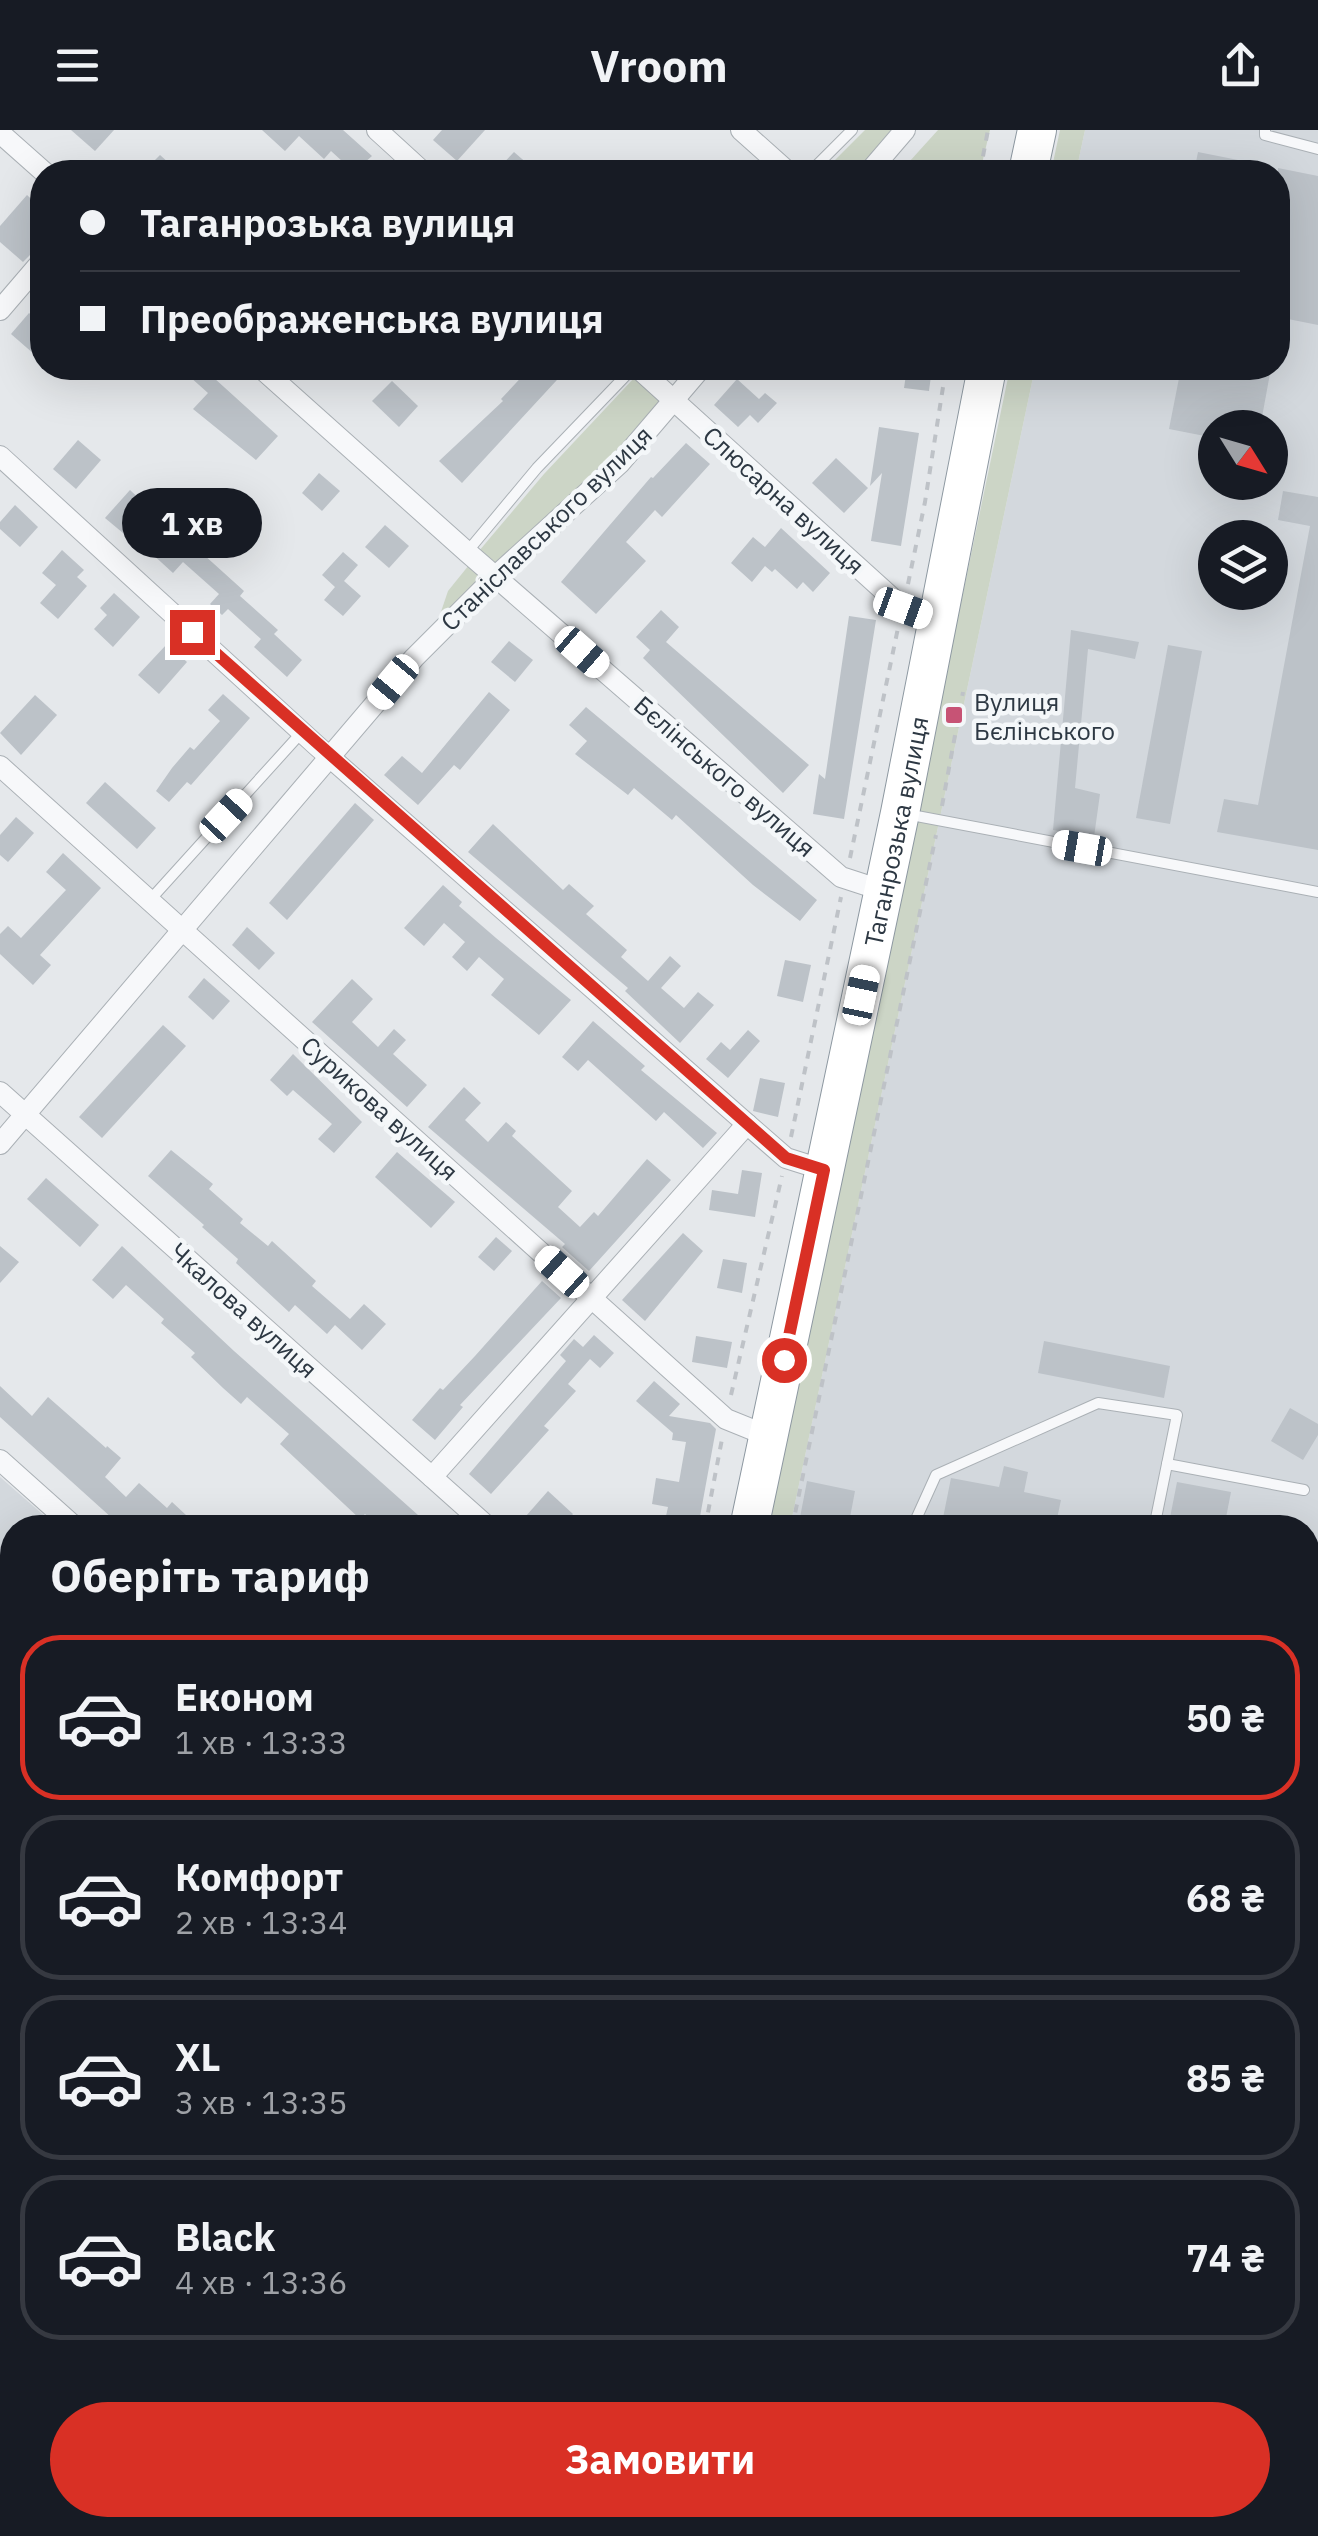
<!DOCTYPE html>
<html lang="uk">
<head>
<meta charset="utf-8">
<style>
	:root { --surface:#171b24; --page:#20242c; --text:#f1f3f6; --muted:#9ea1a6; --line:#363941; --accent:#d93025 }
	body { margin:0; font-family:"IBM Plex Sans",sans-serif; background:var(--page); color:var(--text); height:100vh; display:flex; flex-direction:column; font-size:38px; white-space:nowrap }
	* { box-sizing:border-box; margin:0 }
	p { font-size:32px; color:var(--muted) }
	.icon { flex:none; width:55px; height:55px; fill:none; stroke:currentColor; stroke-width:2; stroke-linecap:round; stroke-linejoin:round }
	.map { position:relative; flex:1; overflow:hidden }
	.details { position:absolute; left:0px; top:1385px; width:1320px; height:1022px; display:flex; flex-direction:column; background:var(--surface); border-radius:40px 40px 0 0; box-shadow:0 10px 40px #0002 }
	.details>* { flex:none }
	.banner { position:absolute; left:30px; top:30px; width:1260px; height:220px; border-radius:40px; box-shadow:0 10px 40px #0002; display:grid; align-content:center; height:220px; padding:0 50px; background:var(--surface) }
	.needle { width:65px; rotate:127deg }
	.buttons { position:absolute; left:1198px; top:280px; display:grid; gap:20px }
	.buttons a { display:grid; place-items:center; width:90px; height:90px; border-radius:50%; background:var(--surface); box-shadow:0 10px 40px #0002; font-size:50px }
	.end { position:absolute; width:45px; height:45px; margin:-22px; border:12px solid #d93025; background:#fff; box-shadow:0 0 0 5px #fff }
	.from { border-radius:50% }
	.bubble { position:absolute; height:70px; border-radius:35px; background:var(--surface); box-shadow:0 10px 40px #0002; font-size:32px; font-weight:700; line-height:70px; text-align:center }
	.car { position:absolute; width:30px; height:60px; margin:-30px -15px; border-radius:12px; box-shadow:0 0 8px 2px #0007; background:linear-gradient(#fff 24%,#345 0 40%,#fff 0 76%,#345 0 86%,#fff 0) }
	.banner b { display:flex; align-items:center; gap:35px; height:95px; font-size:38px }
	.banner b+b { border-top:2px solid var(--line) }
	.banner i { width:25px; height:25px; background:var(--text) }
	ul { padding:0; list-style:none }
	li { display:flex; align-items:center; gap:30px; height:165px; margin:0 20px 15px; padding:0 30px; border:5px solid var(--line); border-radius:40px }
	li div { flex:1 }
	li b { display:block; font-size:38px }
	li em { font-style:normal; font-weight:700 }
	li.on { border-color:var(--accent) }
	li>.icon { width:90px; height:90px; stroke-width:1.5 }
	h2 { padding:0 50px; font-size:45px; line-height:120px }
	.primary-button { display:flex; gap:20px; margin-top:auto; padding:20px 50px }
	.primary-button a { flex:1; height:115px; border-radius:60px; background:var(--accent); color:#fff; font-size:40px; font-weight:700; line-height:115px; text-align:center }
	header { display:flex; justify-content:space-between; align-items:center; height:130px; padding:0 50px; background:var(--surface); font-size:45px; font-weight:700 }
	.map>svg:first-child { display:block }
</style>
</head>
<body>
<header><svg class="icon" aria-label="menu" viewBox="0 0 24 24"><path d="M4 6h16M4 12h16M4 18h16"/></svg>Vroom<svg class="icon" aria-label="share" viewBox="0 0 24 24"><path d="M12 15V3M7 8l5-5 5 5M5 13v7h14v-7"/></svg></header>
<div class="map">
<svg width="1318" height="2406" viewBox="0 0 1318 2406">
	<rect width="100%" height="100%" fill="#e5e8eb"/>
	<g fill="#d3d8dd" fill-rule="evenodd">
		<path d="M 1085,0 L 1318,0 L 1318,2406 L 658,2406 L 660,2395 L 1308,2395 L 1308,1398 L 790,1397 L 1035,238 L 1278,238 L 1278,42 L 1076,42 ZM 1215,298 L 1270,298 L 1270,352 L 1215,352 ZM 1215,408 L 1270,408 L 1270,462 L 1215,462 Z"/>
		<path d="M 0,1347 L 57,1397 L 12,1398 L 12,1582 L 0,1571 Z"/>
	</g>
	<g fill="#ccd5c6">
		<path d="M 865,0 L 912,0 L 873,42 L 823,42 Z"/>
		<path d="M 938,0 L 990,0 L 980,42 L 900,42 Z"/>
		<path d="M 1060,0 L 1085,0 L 1076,42 L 1051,42 Z"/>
		<path d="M 1010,238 L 1035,238 L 790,1397 L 768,1398 Z"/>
		<path d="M 635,247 L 662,271 L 503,442 L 479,421 L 544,344 Z"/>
		<path d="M 469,435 L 491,455 L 425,529 L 448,461 Z"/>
		<path d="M 562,2395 L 660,2395 L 658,2406 L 560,2406 Z"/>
	</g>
	<g fill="#bcc2c8">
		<path d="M 71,0 L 114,0 L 95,21 Z"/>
		<path d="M 262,0 L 343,0 L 372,26 L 354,42 L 331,21 L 324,29 L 299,6 L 285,21 Z"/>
		<path d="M 442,0 L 485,0 L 457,31 L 433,10 Z"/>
		<path d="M 514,22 L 537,42 L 495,42 Z"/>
		<path d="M 1198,22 L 1263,35 L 1262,42 L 1194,42 Z"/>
		<path d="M 160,25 L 179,42 L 143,42 Z"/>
		<path d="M 1278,38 L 1318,46 L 1318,195 L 1278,187 Z"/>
		<path d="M 27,65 L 42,79 L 42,113 L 23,132 L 0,112 L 0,96 Z"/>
		<path d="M 29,183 L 42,194 L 42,231 L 11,204 Z"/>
		<path d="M 180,238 L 203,238 L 278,306 L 256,330 L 193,279 L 208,263 Z"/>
		<path d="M 530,238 L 568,238 L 462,353 L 439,331 L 503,271 L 501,269 Z"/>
		<path d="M 907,238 L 932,238 L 929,261 L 904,258 Z"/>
		<path d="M 1181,238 L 1271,238 L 1260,298 L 1215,298 L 1215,308 L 1169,299 Z"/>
		<path d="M 737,249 L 759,269 L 765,263 L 777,273 L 758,293 L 750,285 L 738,297 L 714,275 Z"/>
		<path d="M 392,251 L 418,276 L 399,297 L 372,271 Z"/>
		<path d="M 879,297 L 919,303 L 901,416 L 871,411 L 882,343 L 870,356 Z"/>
		<path d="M 78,310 L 101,330 L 76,359 L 53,339 Z"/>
		<path d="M 686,313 L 710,334 L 662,387 L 655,380 L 626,412 L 646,431 L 596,484 L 561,452 L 651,347 L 653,348 Z"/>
		<path d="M 836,328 L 868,358 L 844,383 L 812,353 Z"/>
		<path d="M 319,343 L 340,361 L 322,381 L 302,363 Z"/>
		<path d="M 130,360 L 147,376 L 123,403 L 105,388 Z"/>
		<path d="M 1283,361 L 1318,367 L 1318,720 L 1217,702 L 1224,669 L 1258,675 L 1310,396 L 1278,390 Z"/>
		<path d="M 15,375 L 38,397 L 20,417 L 0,399 L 0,392 Z"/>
		<path d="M 202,393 L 218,408 L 203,424 L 244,461 L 240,466 L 278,500 L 274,504 L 302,530 L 287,547 L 254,517 L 261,509 L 228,479 L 222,485 L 210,474 L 219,464 L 183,432 L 173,443 L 150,422 L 173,398 L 186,410 Z"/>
		<path d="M 385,395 L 409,416 L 389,438 L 365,417 Z"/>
		<path d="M 781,398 L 830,443 L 813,462 L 803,452 L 797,459 L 775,439 L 772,442 L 765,436 L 752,452 L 731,433 L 753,407 L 765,417 Z"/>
		<path d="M 62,420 L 84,440 L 77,447 L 87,456 L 58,489 L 40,473 L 56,455 L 42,443 Z"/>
		<path d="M 343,422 L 358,435 L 344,451 L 361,466 L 343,486 L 324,470 L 335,457 L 322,445 Z"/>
		<path d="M 114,463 L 140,487 L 113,517 L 94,499 L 107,485 L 100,478 Z"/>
		<path d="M 661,480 L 679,497 L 666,512 L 809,635 L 783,663 L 643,528 L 650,520 L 636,507 Z"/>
		<path d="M 849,486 L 876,490 L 844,689 L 813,684 L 819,644 L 825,649 Z"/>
		<path d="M 1071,500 L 1139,512 L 1135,529 L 1088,519 L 1075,658 L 1100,664 L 1094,707 L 1053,700 Z"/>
		<path d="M 509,511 L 533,530 L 515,552 L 491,532 Z"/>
		<path d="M 167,514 L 187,532 L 159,564 L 138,545 Z"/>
		<path d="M 1168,515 L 1202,521 L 1170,694 L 1136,688 Z"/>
		<path d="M 489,562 L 510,580 L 460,640 L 454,635 L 418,675 L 384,645 L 402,626 L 422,643 Z"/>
		<path d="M 223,564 L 250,588 L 191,655 L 187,652 L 169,672 L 156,661 L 172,638 L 190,617 L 194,620 L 220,591 L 208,580 Z"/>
		<path d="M 35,565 L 57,585 L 21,625 L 0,603 Z"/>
		<path d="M 586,577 L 817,770 L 800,791 L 753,755 L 676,685 L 672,690 L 634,658 L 628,665 L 575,624 L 587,611 L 569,595 Z"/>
		<path d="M 105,652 L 156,698 L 137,719 L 86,673 Z"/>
		<path d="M 355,673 L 374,690 L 287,790 L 269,773 Z"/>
		<path d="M 16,687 L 34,703 L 8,732 L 0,725 L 0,705 Z"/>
		<path d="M 493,694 L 563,760 L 569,754 L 594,776 L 586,784 L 627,820 L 621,827 L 648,851 L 670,826 L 681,836 L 661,858 L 684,878 L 698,862 L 714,875 L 680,913 L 625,861 L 628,858 L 468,722 Z"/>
		<path d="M 63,723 L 101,758 L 40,825 L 51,835 L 33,855 L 0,824 L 0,804 L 8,796 L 21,808 L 66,760 L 46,742 Z"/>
		<path d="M 443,755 L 462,772 L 459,776 L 496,808 L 571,870 L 539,905 L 491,865 L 504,849 L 479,827 L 467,841 L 452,827 L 465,812 L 444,793 L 424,816 L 404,798 Z"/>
		<path d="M 247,797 L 275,823 L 259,840 L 232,815 Z"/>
		<path d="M 785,830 L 811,835 L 803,872 L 777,866 Z"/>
		<path d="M 204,848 L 230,871 L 213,890 L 188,867 Z"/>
		<path d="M 352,849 L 373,869 L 352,892 L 378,917 L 394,899 L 406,910 L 393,924 L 427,955 L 407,977 L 312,892 Z"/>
		<path d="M 593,891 L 645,936 L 641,940 L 717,1003 L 703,1018 L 664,982 L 656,991 L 588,930 L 578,941 L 562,927 Z"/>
		<path d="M 163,895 L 186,916 L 102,1008 L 79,987 Z"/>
		<path d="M 748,900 L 760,911 L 728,948 L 706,929 L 721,912 L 730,920 Z"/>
		<path d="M 293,924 L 362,992 L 334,1023 L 318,1009 L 332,994 L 293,960 L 287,966 L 270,950 Z"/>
		<path d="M 760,948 L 785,953 L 778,987 L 753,981 Z"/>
		<path d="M 464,957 L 481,973 L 465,990 L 488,1012 L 506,992 L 516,1001 L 512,1006 L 572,1061 L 558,1077 L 580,1097 L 594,1082 L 598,1086 L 647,1029 L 671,1050 L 589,1141 L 562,1117 L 565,1114 L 428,997 Z"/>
		<path d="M 171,1020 L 213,1054 L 209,1059 L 243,1089 L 240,1093 L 268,1116 L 272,1111 L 316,1151 L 312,1156 L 350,1189 L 364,1174 L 386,1194 L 362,1220 L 335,1195 L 327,1204 L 295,1175 L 289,1182 L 236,1133 L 238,1129 L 202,1097 L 204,1095 L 148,1046 Z"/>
		<path d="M 397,1022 L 455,1072 L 431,1098 L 375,1047 Z"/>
		<path d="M 742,1040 L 762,1043 L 755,1087 L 709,1080 L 712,1060 L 738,1064 Z"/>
		<path d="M 46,1048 L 99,1095 L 80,1117 L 27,1069 Z"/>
		<path d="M 683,1103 L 703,1121 L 645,1191 L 622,1170 Z"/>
		<path d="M 496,1107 L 512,1121 L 494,1141 L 478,1127 Z"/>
		<path d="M 0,1116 L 19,1132 L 0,1153 Z"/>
		<path d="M 122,1116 L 234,1221 L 418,1385 L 407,1398 L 380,1398 L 365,1384 L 360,1389 L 280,1314 L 289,1304 L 247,1267 L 241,1274 L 223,1258 L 191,1227 L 195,1223 L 161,1193 L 164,1189 L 126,1155 L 113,1169 L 92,1150 Z"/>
		<path d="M 723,1129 L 747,1133 L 742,1163 L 717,1158 Z"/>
		<path d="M 542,1151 L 561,1168 L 460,1275 L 463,1277 L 435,1310 L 412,1290 L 440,1258 L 443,1260 L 475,1226 Z"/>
		<path d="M 594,1205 L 614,1223 L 600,1238 L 590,1229 L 568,1254 L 576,1261 L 544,1296 L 549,1300 L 491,1364 L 469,1344 L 566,1231 L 560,1225 L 574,1209 L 583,1217 Z"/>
		<path d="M 696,1206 L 732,1212 L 727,1238 L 692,1232 Z"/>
		<path d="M 1044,1211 L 1170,1236 L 1164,1268 L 1038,1243 Z"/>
		<path d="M 654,1251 L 680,1274 L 669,1286 L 710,1293 L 716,1299 L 699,1392 L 666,1386 L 668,1377 L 652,1374 L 656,1348 L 679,1352 L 686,1312 L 672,1310 L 673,1303 L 636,1271 Z"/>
		<path d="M 0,1256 L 32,1286 L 48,1267 L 106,1318 L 107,1316 L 121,1328 L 105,1347 L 126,1367 L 139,1353 L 167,1378 L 172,1372 L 186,1385 L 175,1398 L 123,1398 L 0,1287 Z"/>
		<path d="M 1290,1278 L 1318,1294 L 1318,1305 L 1303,1330 L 1271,1311 Z"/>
		<path d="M 1004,1336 L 1028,1342 L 1024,1362 L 1061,1370 L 1055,1398 L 941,1398 L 951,1348 L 999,1357 Z"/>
		<path d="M 807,1351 L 855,1361 L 848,1398 L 798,1398 Z"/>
		<path d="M 1177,1352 L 1231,1362 L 1224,1398 L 1168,1398 Z"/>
		<path d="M 548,1361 L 573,1384 L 561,1398 L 539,1398 L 526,1386 Z"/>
	</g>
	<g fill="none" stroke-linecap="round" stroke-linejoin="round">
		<g stroke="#aab0b5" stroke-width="12">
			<g id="lane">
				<path d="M 1265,0 L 1265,5 L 1318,19"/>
				<path d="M 810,42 L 852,0"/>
				<path d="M 467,422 L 537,338 L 633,238"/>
				<path d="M 906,684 L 1318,762"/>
				<path d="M 150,770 L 302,602"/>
				<path d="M 1167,1334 L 1304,1360"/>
				<path d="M 912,1398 L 936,1345 L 1098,1273 L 1177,1285 L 1154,1398"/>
				<path d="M 723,2395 L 776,2406"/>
				<path d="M 620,2406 L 622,2395"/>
				<path d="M 688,2406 L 690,2395"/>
				<path d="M 1153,2406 L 1157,2395"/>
			</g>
		</g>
		<g stroke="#aab0b5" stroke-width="22">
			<g id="street">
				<path d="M 377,0 L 423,42"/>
				<path d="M 741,0 L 788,42"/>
				<path d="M 0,3 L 44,42"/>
				<path d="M 869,42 L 905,0"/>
				<path d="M 0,180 L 42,131"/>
				<path d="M 261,238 L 467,422 L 841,747 L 884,761"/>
				<path d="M 638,238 L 903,478 L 938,490"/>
				<path d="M 0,326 L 316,615 L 747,994 L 786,1028 L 824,1040"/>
				<path d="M 0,636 L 726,1289 L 768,1306"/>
				<path d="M 0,962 L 489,1398"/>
				<path d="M 0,1014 L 414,528 L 496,446 L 620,333 L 701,238"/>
				<path d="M 0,1330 L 76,1398"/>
				<path d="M 432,1347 L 747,994"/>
				<path d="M 1308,1503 L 1318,1503"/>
				<path d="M 0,1975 L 12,1961"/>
				<path d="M 0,2372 L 12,2383"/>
				<path d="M 26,2395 L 38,2406"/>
				<path d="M 168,2406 L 178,2395"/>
			</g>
		</g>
		<g stroke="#aab0b5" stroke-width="32">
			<g id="secondary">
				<path d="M 0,2040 L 12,2051"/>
				<path d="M 0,2092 L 12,2104"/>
				<path d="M 343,2395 L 356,2406"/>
				<path d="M 405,2395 L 418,2406"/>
			</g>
		</g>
		<g stroke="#8d98a1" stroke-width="40">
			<g id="highway">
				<path d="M 1028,42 L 1037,0"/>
				<path id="s1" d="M 749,1398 L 900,683 L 987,238"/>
				<path d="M 542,2406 L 544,2395"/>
			</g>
		</g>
		<g stroke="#bec2c7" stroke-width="4" stroke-dasharray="8 8" stroke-linecap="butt">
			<path d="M 980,42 L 988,0"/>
			<path d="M 908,454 L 925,372 L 946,238"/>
			<path d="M 942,676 L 963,562"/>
			<path d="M 850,728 L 898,498"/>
			<path d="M 791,1007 L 841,767"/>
			<path d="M 731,1265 L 782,1046"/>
			<path d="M 705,1398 L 722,1309"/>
			<path d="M 792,1398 L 936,705"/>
			<path d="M 0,1809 L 12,1795"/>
			<path d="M 506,2406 L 508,2395"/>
		</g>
		<use href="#lane" stroke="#f7f8fa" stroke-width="10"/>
		<use href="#street" stroke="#f7f8fa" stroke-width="20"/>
		<use href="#secondary" stroke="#fff" stroke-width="30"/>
		<use href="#highway" stroke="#fff" stroke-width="38"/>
	</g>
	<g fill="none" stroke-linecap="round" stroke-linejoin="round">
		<path stroke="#d93025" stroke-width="12" d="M 192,502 L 786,1028 L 824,1040 L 784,1230"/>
	</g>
	<rect fill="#c75375" stroke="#f4f7f9" stroke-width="4" x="944" y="575" width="20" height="20" rx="5"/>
	<g text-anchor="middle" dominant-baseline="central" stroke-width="9" stroke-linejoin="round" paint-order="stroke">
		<g font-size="25" fill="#2d3843" stroke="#f4f7f9">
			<text transform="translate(784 370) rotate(42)">Слюсарна вулиця</text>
			<text transform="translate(546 398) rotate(-44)">Станіславського вулиця</text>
			<text transform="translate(725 646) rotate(41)">Бєлінського вулиця</text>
			<text stroke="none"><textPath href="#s1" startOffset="712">Таганрозька вулиця</textPath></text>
			<text transform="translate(380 978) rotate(42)">Сурикова вулиця</text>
			<text transform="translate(244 1180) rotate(42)">Чкалова вулиця</text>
		</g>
		<g font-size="25" fill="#2d3843" stroke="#f4f7f9" text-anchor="start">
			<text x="974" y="571">Вулиця<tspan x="974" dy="29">Бєлінського</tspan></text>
		</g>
	</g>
</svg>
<div class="buttons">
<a><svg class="needle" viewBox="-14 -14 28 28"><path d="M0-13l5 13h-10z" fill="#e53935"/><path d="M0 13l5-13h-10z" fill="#9ea1a6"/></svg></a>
<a><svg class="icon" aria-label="layers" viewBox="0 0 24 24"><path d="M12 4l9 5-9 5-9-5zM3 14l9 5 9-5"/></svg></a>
</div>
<i class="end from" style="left:784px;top:1230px"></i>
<i class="end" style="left:192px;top:502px"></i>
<div class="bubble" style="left:122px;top:358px;width:140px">1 хв</div>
<i class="car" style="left:903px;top:478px;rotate:110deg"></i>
<i class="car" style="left:582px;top:522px;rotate:131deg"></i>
<i class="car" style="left:393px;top:552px;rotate:220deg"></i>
<i class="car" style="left:226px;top:686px;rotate:43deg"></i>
<i class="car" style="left:1082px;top:718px;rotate:280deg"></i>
<i class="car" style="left:861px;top:865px;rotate:12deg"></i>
<i class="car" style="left:562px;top:1142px;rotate:312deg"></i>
<div class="banner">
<b><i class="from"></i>Таганрозька вулиця</b>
<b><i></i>Преображенська вулиця</b>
</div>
<section class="details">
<h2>Оберіть тариф</h2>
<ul>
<li class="on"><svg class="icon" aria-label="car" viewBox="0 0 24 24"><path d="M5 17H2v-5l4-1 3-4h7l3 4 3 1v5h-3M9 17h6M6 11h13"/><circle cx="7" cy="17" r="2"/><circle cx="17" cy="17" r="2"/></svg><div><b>Економ</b><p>1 хв · 13:33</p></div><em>50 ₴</em></li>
<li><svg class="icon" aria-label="car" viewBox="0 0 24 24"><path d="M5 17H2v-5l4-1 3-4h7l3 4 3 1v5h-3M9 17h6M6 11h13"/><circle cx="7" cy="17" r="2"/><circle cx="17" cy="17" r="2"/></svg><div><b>Комфорт</b><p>2 хв · 13:34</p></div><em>68 ₴</em></li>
<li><svg class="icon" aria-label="car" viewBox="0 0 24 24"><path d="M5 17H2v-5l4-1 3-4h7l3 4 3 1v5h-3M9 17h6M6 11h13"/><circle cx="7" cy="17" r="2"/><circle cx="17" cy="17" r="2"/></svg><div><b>XL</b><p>3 хв · 13:35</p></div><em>85 ₴</em></li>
<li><svg class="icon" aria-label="car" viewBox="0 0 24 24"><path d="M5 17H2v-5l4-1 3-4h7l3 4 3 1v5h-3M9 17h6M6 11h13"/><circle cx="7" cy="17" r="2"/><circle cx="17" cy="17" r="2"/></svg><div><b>Black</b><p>4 хв · 13:36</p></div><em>74 ₴</em></li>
</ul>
<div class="primary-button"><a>Замовити</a></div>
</section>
</div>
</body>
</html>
